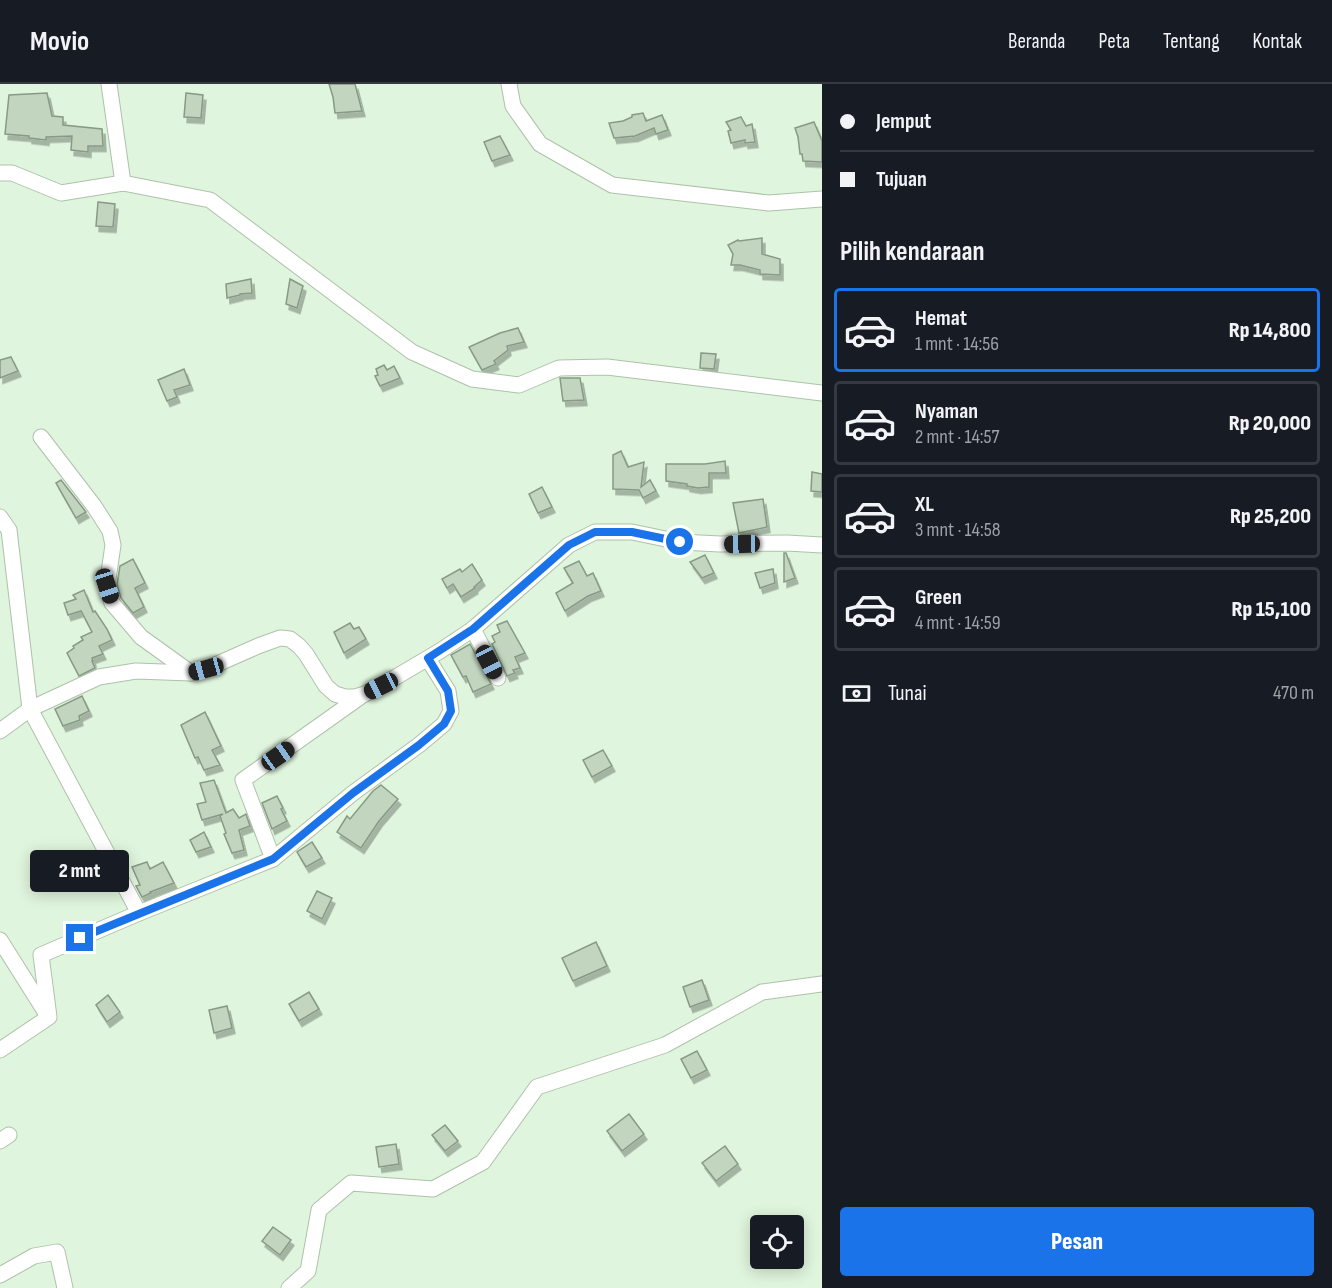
<!DOCTYPE html>
<html lang="id">
<head>
<meta charset="utf-8">
<style>
	:root { --surface:#171b24; --page:#242831; --text:#f1f3f6; --muted:#9ea1a6; --line:#363941; --accent:#1a73e8 }
	body { margin:0; font-family:"Sofia Sans Condensed",sans-serif; background:var(--page); color:var(--text); height:100vh; display:flex; flex-direction:column; font-size:22px; white-space:nowrap }
	* { box-sizing:border-box; margin:0 }
	p { font-size:20px; color:var(--muted) }
	.icon { flex:none; width:33px; height:33px; fill:none; stroke:currentColor; stroke-width:2; stroke-linecap:round; stroke-linejoin:round }
	.map { position:relative; flex:1; overflow:hidden }
	.side { display:flex; flex-direction:column; background:var(--surface); width:510px }
	.side>* { flex:none }
	.banner { display:grid; align-content:center; height:132px; padding:0 18px; background:var(--surface) }
	.tools { position:absolute; left:750px; top:1131px; display:grid; gap:12px }
	.tools a { display:grid; place-items:center; width:54px; height:54px; border-radius:6px; background:var(--surface); box-shadow:0 3px 15px #0003; font-size:30px }
	.end { position:absolute; width:27px; height:27px; margin:-14px; border:8px solid #1a73e8; background:#fff; box-shadow:0 0 0 3px #fff }
	.from { border-radius:50% }
	.bubble { position:absolute; height:42px; border-radius:6px; background:var(--surface); box-shadow:0 3px 15px #0003; font-size:20px; font-weight:800; line-height:42px; text-align:center }
	.car { position:absolute; width:18px; height:36px; margin:-18px -9px; border-radius:8px; box-shadow:0 0 4px 2px #0007; background:linear-gradient(#222 24%,#8ab4d8 0 40%,#222 0 76%,#8ab4d8 0 86%,#222 0) }
	.banner b { display:flex; align-items:center; gap:21px; height:57px; font-size:22px }
	.banner b+b { border-top:2px solid var(--line) }
	.banner i { width:15px; height:15px; background:var(--text) }
	ul { padding:0; list-style:none }
	li { display:flex; align-items:center; gap:18px; height:84px; margin:0 12px 9px; padding:0 6px; border:3px solid var(--line); border-radius:6px }
	li div { flex:1 }
	li b { display:block; font-size:22px }
	li em { font-style:normal; font-weight:800 }
	li.on { border-color:var(--accent) }
	li>.icon { width:54px; height:54px; stroke-width:1.5 }
	h2 { padding:0 18px; font-size:27px; line-height:72px }
	.pay { display:flex; align-items:center; gap:15px; height:66px; padding:0 18px; font-size:22px }
	.pay p { margin-inline-start:auto }
	.cta { display:flex; gap:12px; margin-top:auto; padding:12px 18px }
	.cta a { flex:1; height:69px; border-radius:6px; background:var(--accent); color:#fff; font-size:24px; font-weight:800; line-height:69px; text-align:center }
	header { display:flex; align-items:center; gap:36px; box-sizing:border-box; height:84px; padding:0 30px; background:var(--surface); border-bottom:2px solid var(--line) }
	header strong { font-size:28px }
	nav { display:flex; gap:33px; margin-inline-start:auto; font-size:21px }
	main { display:flex; flex:1; min-height:0 }
	.map>svg:first-child { display:block }
</style>
</head>
<body>
<header>
<strong>Movio</strong>
<nav><a>Beranda</a><a>Peta</a><a>Tentang</a><a>Kontak</a></nav>
</header>
<main>
<div class="map">
<svg width="822" height="1204" viewBox="0 0 822 1204">
	<defs>
		<filter id="shadow"><feDropShadow dx="3" dy="5.5" stdDeviation="0" flood-color="#0004"/></filter>
	</defs>
	<rect width="100%" height="100%" fill="#e0f5dd"/>
	<g fill="#c2d6bf" stroke="#879a84" stroke-width="1.5" filter="url(#shadow)">
		<path d="M 329,0 L 355,0 L 362,27 L 335,29 L 333,13 Z"/>
		<path d="M 47,9 L 52,32 L 63,33 L 63,41 L 102,45 L 103,62 L 88,62 L 88,68 L 71,66 L 72,52 L 46,53 L 46,56 L 29,54 L 29,52 L 5,50 L 9,11 Z"/>
		<path d="M 186,9 L 203,11 L 201,34 L 184,33 Z"/>
		<path d="M 643,29 L 646,37 L 662,31 L 668,46 L 656,50 L 654,44 L 635,52 L 614,54 L 609,39 L 623,37 L 632,33 L 632,31 Z"/>
		<path d="M 741,33 L 746,42 L 752,40 L 755,58 L 745,59 L 745,56 L 731,59 L 728,47 L 731,46 L 726,38 Z"/>
		<path d="M 814,38 L 822,57 L 822,78 L 803,77 L 802,70 L 800,70 L 798,53 L 795,44 Z"/>
		<path d="M 500,52 L 510,71 L 492,77 L 484,58 Z"/>
		<path d="M 98,118 L 115,120 L 113,143 L 96,142 Z"/>
		<path d="M 762,154 L 762,170 L 780,175 L 780,191 L 760,190 L 760,186 L 740,181 L 731,181 L 733,170 L 728,161 L 738,156 L 739,157 Z"/>
		<path d="M 251,195 L 252,209 L 240,210 L 240,211 L 227,214 L 226,200 Z"/>
		<path d="M 290,195 L 303,202 L 297,224 L 286,220 Z"/>
		<path d="M 518,244 L 524,258 L 507,262 L 508,266 L 494,277 L 496,280 L 482,286 L 469,263 L 500,249 Z"/>
		<path d="M 701,269 L 716,270 L 714,285 L 700,284 Z"/>
		<path d="M 11,273 L 18,287 L 0,294 L 0,276 Z"/>
		<path d="M 384,281 L 387,286 L 394,282 L 400,294 L 380,302 L 375,292 L 378,291 L 376,285 Z"/>
		<path d="M 184,285 L 190,301 L 174,306 L 177,313 L 167,317 L 158,296 Z"/>
		<path d="M 560,294 L 580,294 L 584,316 L 563,317 Z"/>
		<path d="M 621,367 L 628,383 L 644,378 L 641,403 L 650,396 L 656,407 L 643,414 L 639,406 L 613,405 L 613,371 Z"/>
		<path d="M 725,377 L 726,389 L 709,389 L 709,403 L 698,404 L 687,402 L 687,400 L 666,397 L 666,380 L 705,380 Z"/>
		<path d="M 812,388 L 822,390 L 822,408 L 811,407 Z"/>
		<path d="M 61,396 L 86,428 L 76,434 L 56,399 Z"/>
		<path d="M 542,403 L 552,423 L 538,429 L 529,410 Z"/>
		<path d="M 763,415 L 767,443 L 739,449 L 733,419 Z"/>
		<path d="M 784,469 L 786,469 L 795,494 L 784,498 Z"/>
		<path d="M 705,471 L 714,489 L 702,494 L 690,478 Z"/>
		<path d="M 133,475 L 145,499 L 135,504 L 144,523 L 133,529 L 121,514 L 117,501 L 120,482 Z"/>
		<path d="M 579,477 L 587,492 L 593,489 L 601,507 L 588,512 L 565,527 L 556,509 L 573,499 L 564,484 Z"/>
		<path d="M 472,480 L 482,496 L 474,503 L 475,504 L 461,513 L 453,500 L 447,504 L 442,495 L 460,485 L 462,488 Z"/>
		<path d="M 773,485 L 775,499 L 760,504 L 755,489 Z"/>
		<path d="M 84,506 L 93,528 L 95,527 L 107,545 L 112,556 L 99,562 L 103,570 L 92,574 L 93,577 L 92,577 L 95,584 L 79,592 L 67,569 L 74,564 L 73,562 L 83,556 L 81,553 L 92,548 L 81,527 L 68,531 L 64,519 L 76,515 L 73,511 Z"/>
		<path d="M 507,537 L 525,569 L 515,573 L 520,584 L 513,586 L 515,589 L 507,592 L 492,560 L 495,558 L 492,552 L 500,548 L 497,541 Z"/>
		<path d="M 350,539 L 354,545 L 359,543 L 366,555 L 344,569 L 334,548 Z"/>
		<path d="M 470,560 L 491,600 L 473,608 L 466,592 L 463,593 L 451,571 Z"/>
		<path d="M 82,612 L 89,627 L 79,632 L 80,636 L 63,642 L 55,625 Z"/>
		<path d="M 205,628 L 221,662 L 212,666 L 220,681 L 204,686 L 198,673 L 195,674 L 181,641 Z"/>
		<path d="M 603,666 L 612,682 L 592,693 L 583,676 Z"/>
		<path d="M 214,696 L 226,729 L 233,725 L 239,734 L 246,730 L 250,742 L 239,746 L 244,766 L 232,769 L 224,750 L 226,749 L 220,732 L 223,730 L 202,736 L 197,720 L 206,718 L 200,699 Z"/>
		<path d="M 381,701 L 398,715 L 379,737 L 361,764 L 337,748 L 347,732 L 350,735 L 373,707 Z"/>
		<path d="M 277,712 L 283,724 L 281,725 L 287,737 L 272,745 L 262,719 Z"/>
		<path d="M 204,748 L 211,763 L 196,768 L 190,756 Z"/>
		<path d="M 312,758 L 322,774 L 306,783 L 297,768 Z"/>
		<path d="M 147,778 L 150,785 L 163,778 L 174,799 L 150,808 L 151,809 L 142,813 L 136,802 L 140,801 L 132,783 Z"/>
		<path d="M 317,807 L 332,814 L 322,835 L 307,827 Z"/>
		<path d="M 596,858 L 607,882 L 573,897 L 562,874 Z"/>
		<path d="M 702,896 L 709,916 L 690,923 L 683,903 Z"/>
		<path d="M 309,908 L 319,925 L 299,937 L 289,920 Z"/>
		<path d="M 108,911 L 120,928 L 107,938 L 96,921 Z"/>
		<path d="M 227,922 L 232,944 L 214,949 L 209,926 Z"/>
		<path d="M 697,967 L 707,986 L 691,994 L 681,975 Z"/>
		<path d="M 629,1030 L 644,1050 L 622,1067 L 607,1047 Z"/>
		<path d="M 445,1041 L 458,1057 L 445,1067 L 432,1051 Z"/>
		<path d="M 396,1060 L 399,1080 L 379,1083 L 376,1063 Z"/>
		<path d="M 725,1062 L 738,1080 L 716,1097 L 702,1079 Z"/>
		<path d="M 273,1143 L 291,1156 L 280,1171 L 262,1157 Z"/>
	</g>
	<g fill="none" stroke-linecap="round" stroke-linejoin="round">
		<g stroke="#aec2aa" stroke-width="17">
			<g id="minor">
				<path d="M 109,0 L 123,99"/>
				<path d="M 509,0 L 513,22 L 540,60 L 612,101 L 769,119 L 822,115"/>
				<path d="M 0,89 L 12,89 L 61,109 L 123,99 L 210,116 L 412,268 L 472,295 L 519,301 L 559,284 L 607,283 L 822,309"/>
				<path d="M 41,353 L 94,422 L 110,447 L 113,461 L 107,502 L 112,519 L 141,553 L 191,589"/>
				<path d="M 0,433 L 9,446 L 30,625 L 139,829"/>
				<path d="M 473,545 L 498,594"/>
				<path d="M 0,647 L 30,625 L 99,593 L 136,587 L 191,589 L 206,585 L 258,562 L 280,554 L 290,555 L 299,562 L 306,570 L 326,602 L 335,610 L 345,613 L 355,613 L 365,610 L 396,593 L 440,567 L 473,545 L 569,461 L 595,448 L 632,448 L 680,458 L 720,460 L 787,459 L 822,461"/>
				<path d="M 273,775 L 243,696 L 360,613"/>
				<path d="M 0,856 L 46,929"/>
				<path d="M 0,966 L 49,933 L 41,871 L 139,829 L 273,775 L 353,709 L 419,661 L 444,640 L 451,627 L 448,607 L 428,575"/>
				<path d="M 0,1057 L 9,1051"/>
				<path d="M 0,1191 L 34,1172 L 57,1168 L 65,1204"/>
				<path d="M 289,1204 L 308,1187 L 319,1126 L 351,1099 L 433,1105 L 483,1078 L 537,1003 L 665,961 L 762,908 L 822,900"/>
			</g>
		</g>
		<use href="#minor" stroke="#fff" stroke-width="15"/>
	</g>
	<g fill="none" stroke-linecap="round" stroke-linejoin="round">
		<path stroke="#1a73e8" stroke-width="8" d="M 80,854 L 273,775 L 353,709 L 419,661 L 444,640 L 451,627 L 448,607 L 428,574 L 473,545 L 569,461 L 595,448 L 632,448 L 680,458"/>
	</g>
</svg>
<div class="tools">
<a><svg class="icon" aria-label="locate" viewBox="0 0 24 24"><circle cx="12" cy="12" r="6"/><path d="M12 2v4M12 18v4M2 12h4M18 12h4"/></svg></a>
</div>
<i class="end from" style="left:680px;top:458px"></i>
<i class="end" style="left:80px;top:854px"></i>
<div class="bubble" style="left:30px;top:766px;width:99px">2 mnt</div>
<i class="car" style="left:742px;top:460px;rotate:269deg"></i>
<i class="car" style="left:107px;top:502px;rotate:162deg"></i>
<i class="car" style="left:489px;top:578px;rotate:153deg"></i>
<i class="car" style="left:206px;top:585px;rotate:255deg"></i>
<i class="car" style="left:381px;top:602px;rotate:243deg"></i>
<i class="car" style="left:278px;top:672px;rotate:55deg"></i>
</div>
<section class="side">
<div class="banner">
<b><i class="from"></i>Jemput</b>
<b><i></i>Tujuan</b>
</div>
<h2>Pilih kendaraan</h2>
<ul>
<li class="on"><svg class="icon" aria-label="car" viewBox="0 0 24 24"><path d="M5 17H2v-5l4-1 3-4h7l3 4 3 1v5h-3M9 17h6M6 11h13"/><circle cx="7" cy="17" r="2"/><circle cx="17" cy="17" r="2"/></svg><div><b>Hemat</b><p>1 mnt · 14:56</p></div><em>Rp 14,800</em></li>
<li><svg class="icon" aria-label="car" viewBox="0 0 24 24"><path d="M5 17H2v-5l4-1 3-4h7l3 4 3 1v5h-3M9 17h6M6 11h13"/><circle cx="7" cy="17" r="2"/><circle cx="17" cy="17" r="2"/></svg><div><b>Nyaman</b><p>2 mnt · 14:57</p></div><em>Rp 20,000</em></li>
<li><svg class="icon" aria-label="car" viewBox="0 0 24 24"><path d="M5 17H2v-5l4-1 3-4h7l3 4 3 1v5h-3M9 17h6M6 11h13"/><circle cx="7" cy="17" r="2"/><circle cx="17" cy="17" r="2"/></svg><div><b>XL</b><p>3 mnt · 14:58</p></div><em>Rp 25,200</em></li>
<li><svg class="icon" aria-label="car" viewBox="0 0 24 24"><path d="M5 17H2v-5l4-1 3-4h7l3 4 3 1v5h-3M9 17h6M6 11h13"/><circle cx="7" cy="17" r="2"/><circle cx="17" cy="17" r="2"/></svg><div><b>Green</b><p>4 mnt · 14:59</p></div><em>Rp 15,100</em></li>
</ul>
<div class="pay"><svg class="icon" aria-label="cash" viewBox="0 0 24 24"><path d="M3 7h18v10H3z"/><circle cx="12" cy="12" r="2"/></svg>Tunai<p>470 m</p></div>
<div class="cta"><a>Pesan</a></div>
</section>
</main>
</body>
</html>
